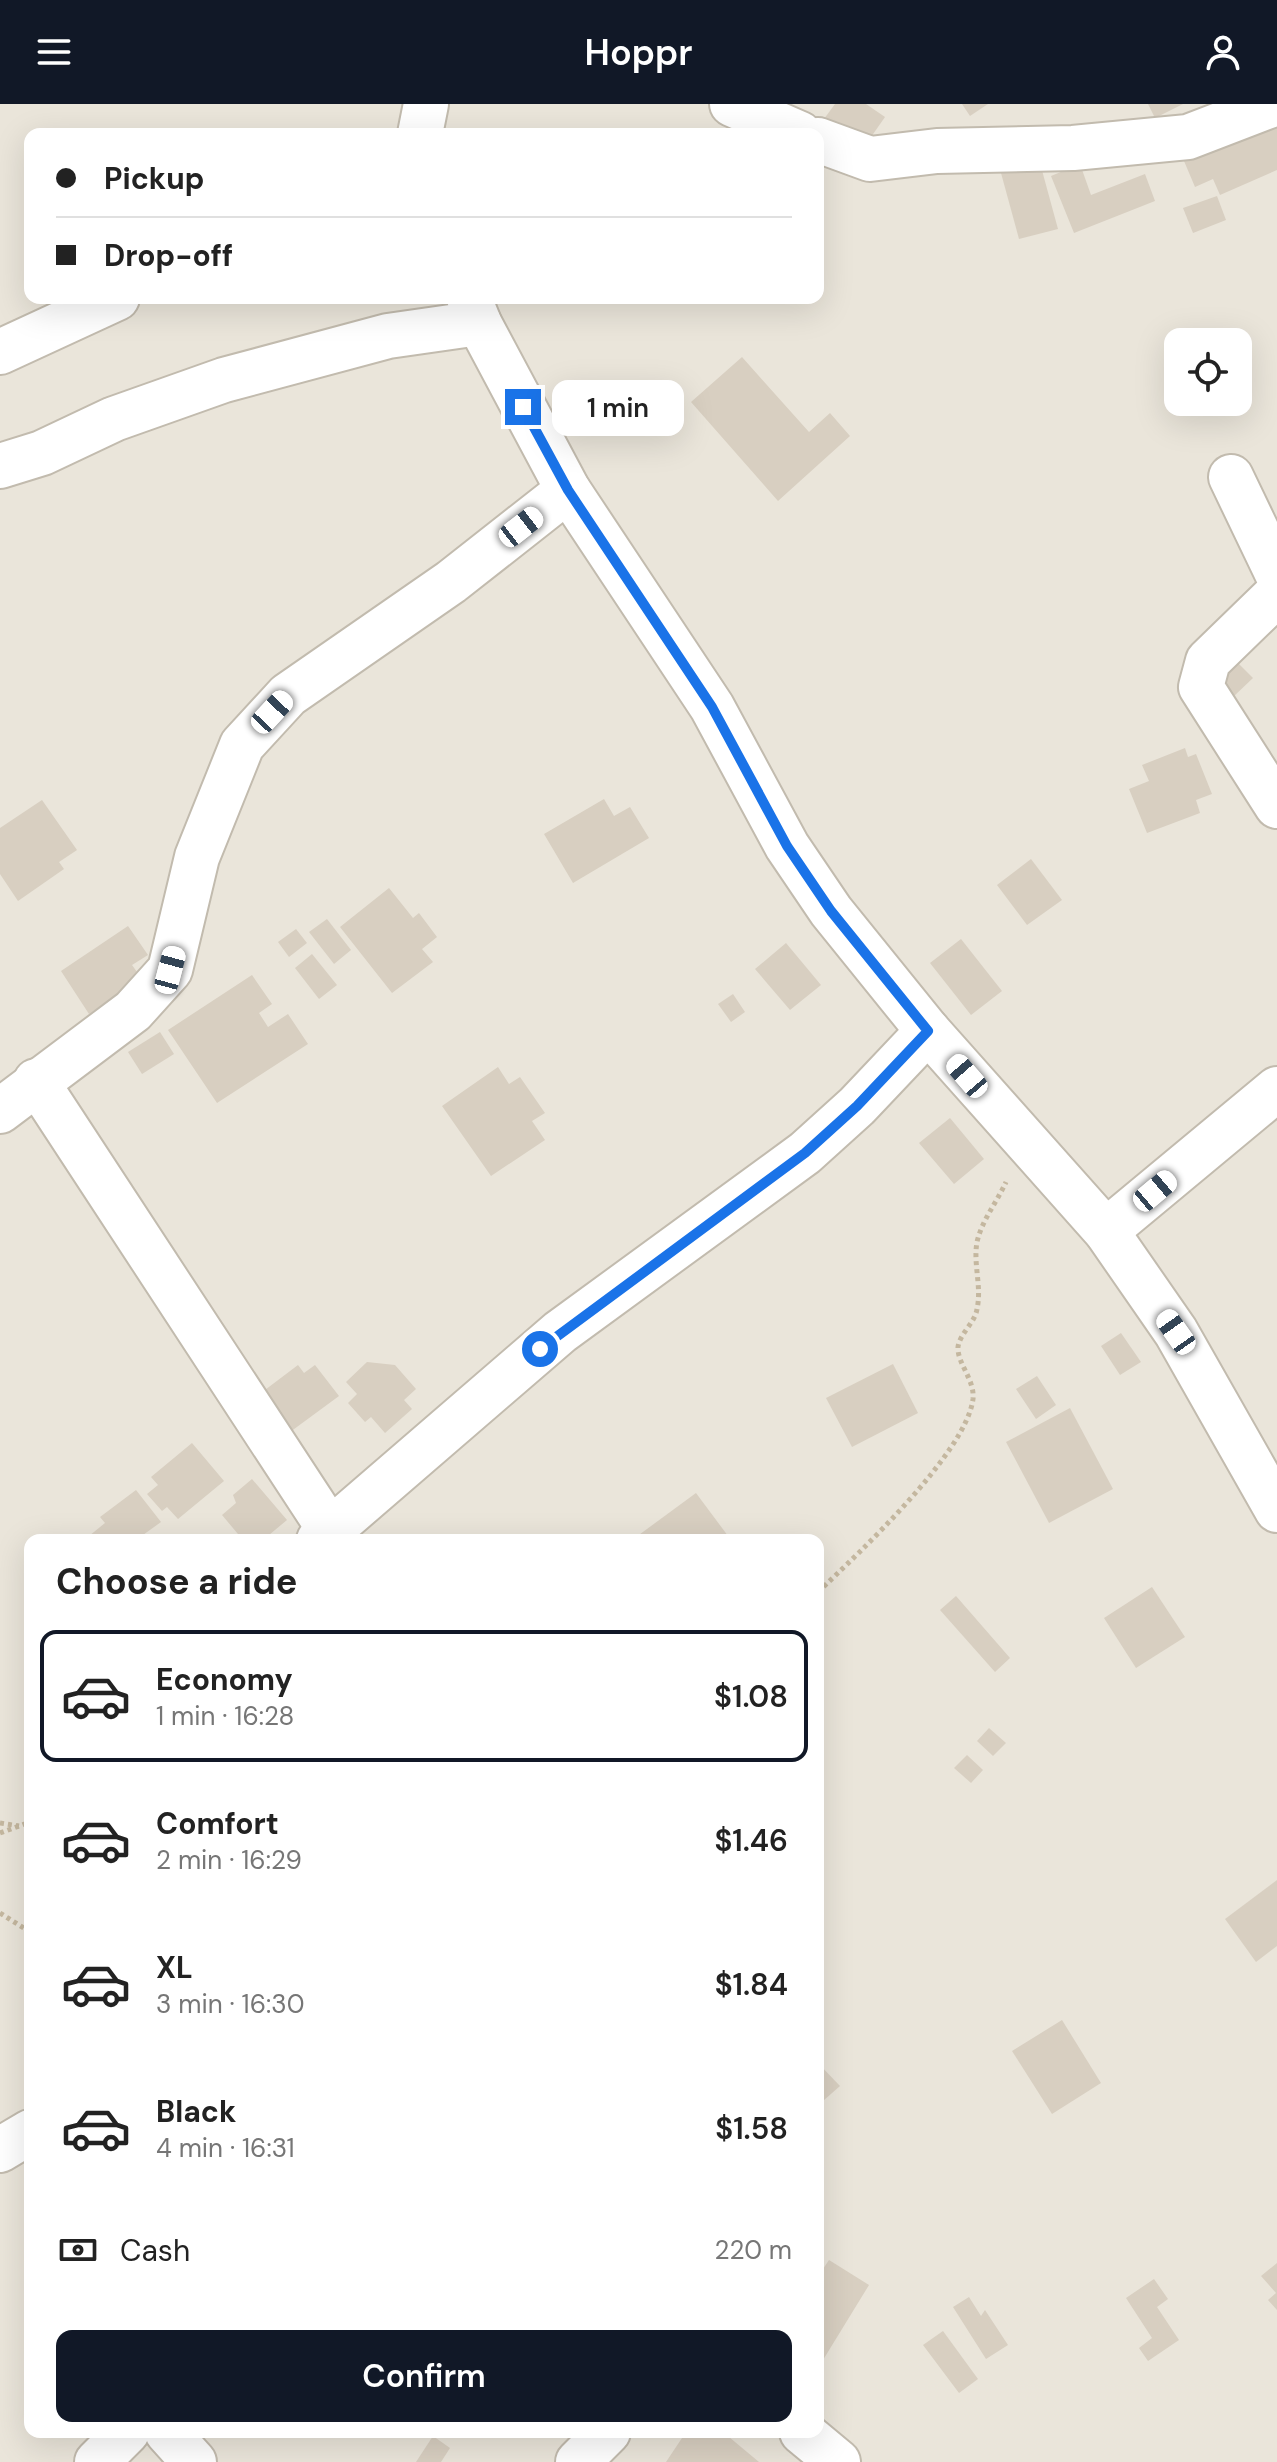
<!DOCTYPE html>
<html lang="en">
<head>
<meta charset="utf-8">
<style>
	:root { --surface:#fff; --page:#f2f2f2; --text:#222; --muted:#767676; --line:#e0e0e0; --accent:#111827 }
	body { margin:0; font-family:"DM Sans",sans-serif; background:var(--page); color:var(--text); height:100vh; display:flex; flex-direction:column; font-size:30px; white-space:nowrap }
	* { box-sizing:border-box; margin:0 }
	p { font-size:26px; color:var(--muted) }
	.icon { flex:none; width:44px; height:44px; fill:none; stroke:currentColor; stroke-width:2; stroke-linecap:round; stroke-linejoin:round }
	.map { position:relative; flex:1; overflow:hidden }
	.side { position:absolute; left:24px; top:1430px; width:800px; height:904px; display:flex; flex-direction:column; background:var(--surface); border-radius:16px; box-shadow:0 8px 32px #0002 }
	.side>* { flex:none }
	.guide { position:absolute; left:24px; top:24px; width:800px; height:176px; border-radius:16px; box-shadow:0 8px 32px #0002; display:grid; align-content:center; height:176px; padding:0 32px; background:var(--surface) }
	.buttons { position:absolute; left:1164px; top:224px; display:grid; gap:16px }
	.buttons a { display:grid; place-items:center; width:88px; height:88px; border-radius:16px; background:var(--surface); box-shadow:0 8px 32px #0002; font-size:40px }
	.end { position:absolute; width:36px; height:36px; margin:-18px; border:10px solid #1a73e8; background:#fff; box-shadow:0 0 0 4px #fff }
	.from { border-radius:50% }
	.bubble { position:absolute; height:56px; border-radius:16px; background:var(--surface); box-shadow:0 8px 32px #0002; font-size:26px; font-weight:600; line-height:56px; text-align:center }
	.car { position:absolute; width:24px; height:48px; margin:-24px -12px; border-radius:10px; box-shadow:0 0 6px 2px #0007; background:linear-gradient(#fff 24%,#345 0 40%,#fff 0 76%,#345 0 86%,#fff 0) }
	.guide b { display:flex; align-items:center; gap:28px; height:76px; font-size:30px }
	.guide b+b { border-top:2px solid var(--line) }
	.guide i { width:20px; height:20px; background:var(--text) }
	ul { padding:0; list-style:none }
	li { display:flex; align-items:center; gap:24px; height:132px; margin:0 16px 12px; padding:0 16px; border:4px solid transparent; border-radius:16px }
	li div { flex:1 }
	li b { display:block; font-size:30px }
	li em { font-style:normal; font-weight:600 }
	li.selected { border-color:var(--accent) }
	li>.icon { width:72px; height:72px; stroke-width:1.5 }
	h2 { padding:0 32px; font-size:36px; line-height:96px }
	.pay { display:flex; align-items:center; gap:20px; height:88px; padding:0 32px; font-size:30px }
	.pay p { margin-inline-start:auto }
	.button { display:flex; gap:16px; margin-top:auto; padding:16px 32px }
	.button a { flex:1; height:92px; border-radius:16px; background:var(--accent); color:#fff; font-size:32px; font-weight:600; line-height:92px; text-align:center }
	header { display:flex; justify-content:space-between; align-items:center; height:104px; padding:0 32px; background:var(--accent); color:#fff; font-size:36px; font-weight:600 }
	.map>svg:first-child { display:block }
</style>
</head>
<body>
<header><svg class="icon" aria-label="menu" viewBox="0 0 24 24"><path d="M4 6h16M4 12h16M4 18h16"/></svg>Hoppr<svg class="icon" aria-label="person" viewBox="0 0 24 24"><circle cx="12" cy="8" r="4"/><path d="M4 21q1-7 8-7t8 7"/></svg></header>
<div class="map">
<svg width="1277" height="2358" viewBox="0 0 1277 2358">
	<rect width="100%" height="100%" fill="#f6f3ec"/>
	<path fill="#eae5da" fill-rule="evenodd" d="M 0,0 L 1277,0 L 1277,2358 L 0,2358 ZM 30,30 L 818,30 L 818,194 L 30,194 ZM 1178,238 L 1238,238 L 1238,298 L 1178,298 ZM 30,1436 L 818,1436 L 818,2328 L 30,2328 Z"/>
	<g fill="#d8cfc1">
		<path d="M 835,0 L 866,0 L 885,13 L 864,43 L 824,15 Z"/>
		<path d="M 962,0 L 988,0 L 970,12 Z"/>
		<path d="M 1148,0 L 1183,0 L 1155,14 Z"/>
		<path d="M 1277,18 L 1277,66 L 1220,91 L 1213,75 L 1195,83 L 1184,57 Z"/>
		<path d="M 1040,59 L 1058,125 L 1019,135 L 1001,69 Z"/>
		<path d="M 1080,60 L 1091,91 L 1145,70 L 1155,97 L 1074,129 L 1051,72 Z"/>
		<path d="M 1217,92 L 1226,116 L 1193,129 L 1183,104 Z"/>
		<path d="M 742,253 L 809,328 L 830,309 L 850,332 L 778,397 L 691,298 Z"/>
		<path d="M 1237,558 L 1253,574 L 1233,593 L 1217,578 Z"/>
		<path d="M 1185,644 L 1188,653 L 1196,650 L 1212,690 L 1196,696 L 1200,709 L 1147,729 L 1129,685 L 1149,677 L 1142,661 Z"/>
		<path d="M 604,695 L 614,712 L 630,703 L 649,734 L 573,779 L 544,730 Z"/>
		<path d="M 42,696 L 77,746 L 59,758 L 64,765 L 18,797 L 0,770 L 0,724 Z"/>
		<path d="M 1031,755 L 1062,796 L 1027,821 L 997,781 Z"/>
		<path d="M 389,784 L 413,814 L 419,809 L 437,833 L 422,845 L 433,858 L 392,889 L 340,823 Z"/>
		<path d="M 327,815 L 351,846 L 334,860 L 309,828 Z"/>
		<path d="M 128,822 L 148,851 L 132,861 L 142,875 L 89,910 L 61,867 Z"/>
		<path d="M 296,825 L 307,839 L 289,853 L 278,838 Z"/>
		<path d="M 961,835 L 1002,887 L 971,911 L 930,859 Z"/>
		<path d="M 786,839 L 821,881 L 790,906 L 755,865 Z"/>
		<path d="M 312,850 L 337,881 L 319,895 L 295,864 Z"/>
		<path d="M 252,871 L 272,900 L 259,909 L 268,923 L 288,910 L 308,940 L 217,999 L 168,926 Z"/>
		<path d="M 733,890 L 745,908 L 731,918 L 718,900 Z"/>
		<path d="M 160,928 L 174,950 L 142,970 L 128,948 Z"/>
		<path d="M 498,963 L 509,980 L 520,973 L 545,1009 L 532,1017 L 545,1036 L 491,1072 L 442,1002 Z"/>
		<path d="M 950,1014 L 984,1055 L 954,1080 L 919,1039 Z"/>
		<path d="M 1121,1229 L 1141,1258 L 1120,1271 L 1101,1242 Z"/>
		<path d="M 367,1258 L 395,1261 L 416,1285 L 404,1296 L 412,1305 L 385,1329 L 371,1313 L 365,1318 L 348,1299 L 357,1290 L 346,1278 Z"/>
		<path d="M 893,1260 L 918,1309 L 852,1343 L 826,1294 Z"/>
		<path d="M 298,1261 L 304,1269 L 315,1261 L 339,1292 L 286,1331 L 257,1292 Z"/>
		<path d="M 1037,1272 L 1056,1301 L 1036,1315 L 1016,1285 Z"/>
		<path d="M 1070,1304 L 1113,1385 L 1049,1419 L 1006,1338 Z"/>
		<path d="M 192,1339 L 224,1377 L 178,1415 L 167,1403 L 162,1407 L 147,1390 L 158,1381 L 151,1373 Z"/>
		<path d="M 252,1375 L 287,1416 L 263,1436 L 243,1436 L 222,1411 L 236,1399 L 233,1391 Z"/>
		<path d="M 136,1386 L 161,1418 L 136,1436 L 92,1436 L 89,1432 L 105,1419 L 100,1413 Z"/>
		<path d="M 696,1389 L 731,1436 L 632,1436 Z"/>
		<path d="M 1152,1483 L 1185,1533 L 1136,1564 L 1104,1514 Z"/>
		<path d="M 956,1492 L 1010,1554 L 995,1568 L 940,1506 Z"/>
		<path d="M 989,1624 L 1006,1639 L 993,1652 L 977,1637 Z"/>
		<path d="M 967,1651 L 983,1666 L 971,1679 L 954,1664 Z"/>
		<path d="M 1277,1776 L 1277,1842 L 1256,1858 L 1225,1815 Z"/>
		<path d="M 1062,1916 L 1101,1979 L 1052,2010 L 1012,1947 Z"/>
		<path d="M 818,1959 L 840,1982 L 823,1997 L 818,1992 Z"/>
		<path d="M 829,2156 L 869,2181 L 823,2256 L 818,2253 L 818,2166 L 821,2168 Z"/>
		<path d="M 1277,2159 L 1277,2206 L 1268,2196 L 1276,2189 L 1261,2172 Z"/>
		<path d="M 1154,2175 L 1168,2195 L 1157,2203 L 1179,2236 L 1148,2257 L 1139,2244 L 1152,2234 L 1126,2194 Z"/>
		<path d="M 969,2193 L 981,2212 L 985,2206 L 1008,2241 L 986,2255 L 953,2203 Z"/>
		<path d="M 943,2227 L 978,2275 L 959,2289 L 923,2241 Z"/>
		<path d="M 686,2328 L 723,2328 L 759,2358 L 666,2358 Z"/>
		<path d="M 433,2332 L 450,2344 L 441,2358 L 416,2358 Z"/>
	</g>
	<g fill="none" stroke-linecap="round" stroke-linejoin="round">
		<g stroke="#c2bbae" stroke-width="48">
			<g id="minor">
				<path d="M 732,0 L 800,30"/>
				<path d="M 420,30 L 426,0"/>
				<path d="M 818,36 L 870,55 L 937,47 L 1073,44 L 1188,33 L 1274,0"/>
				<path d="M 469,194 L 479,219 L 568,386 L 712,603 L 787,742 L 831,807 L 928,927 L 1106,1127 L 1176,1228 L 1277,1406"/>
				<path d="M 0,248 L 117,194"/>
				<path d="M 0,362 L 42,349 L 114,315 L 224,276 L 388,232 L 479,219"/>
				<path d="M 1231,373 L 1277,469"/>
				<path d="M 1277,490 L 1208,557 L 1201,583 L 1277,702"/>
				<path d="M 36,977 L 330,1426"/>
				<path d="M 0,1007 L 133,907 L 170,866 L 197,753 L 242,641 L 288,591 L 451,478 L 568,386"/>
				<path d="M 1106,1127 L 1277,985"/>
				<path d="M 319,1436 L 560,1228 L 805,1049 L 857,1002 L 928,927"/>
				<path d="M 0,2046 L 30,2028"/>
				<path d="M 167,2328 L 194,2358"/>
				<path d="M 802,2328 L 838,2358"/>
				<path d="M 97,2358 L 127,2328"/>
				<path d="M 578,2358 L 608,2328"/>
			</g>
		</g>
		<g stroke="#c4b79f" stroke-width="5" stroke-dasharray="4 4" stroke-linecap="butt">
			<path d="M 818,1488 C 859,1449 966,1349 973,1295 C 975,1276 957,1259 958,1243 C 960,1229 975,1219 977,1205 C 982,1183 973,1160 977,1138 C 982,1116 997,1098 1006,1078"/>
			<path d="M 0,1719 L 19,1722"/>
			<path d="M 0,1729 L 30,1718"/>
			<path d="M 0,1809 L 30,1828"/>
		</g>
		<use href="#minor" stroke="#fff" stroke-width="44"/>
	</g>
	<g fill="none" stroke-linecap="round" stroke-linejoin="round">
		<path stroke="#1a73e8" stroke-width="10" d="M 523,303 L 568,386 L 712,603 L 787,742 L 831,807 L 928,927 L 857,1002 L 805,1049 L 540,1245"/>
	</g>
</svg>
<div class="buttons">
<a><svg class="icon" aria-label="locate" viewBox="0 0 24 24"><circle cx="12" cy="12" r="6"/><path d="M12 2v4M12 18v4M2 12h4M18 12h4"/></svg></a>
</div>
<i class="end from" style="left:540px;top:1245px"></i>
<i class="end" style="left:523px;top:303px"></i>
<div class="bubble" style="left:552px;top:276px;width:132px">1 min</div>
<i class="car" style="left:521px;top:423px;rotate:52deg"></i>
<i class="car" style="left:272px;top:608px;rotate:43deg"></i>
<i class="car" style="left:170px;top:866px;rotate:15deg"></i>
<i class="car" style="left:967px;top:972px;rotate:319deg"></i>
<i class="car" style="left:1155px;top:1087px;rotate:50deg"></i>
<i class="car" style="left:1176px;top:1228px;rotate:325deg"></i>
<div class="guide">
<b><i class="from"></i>Pickup</b>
<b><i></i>Drop-off</b>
</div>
<section class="side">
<h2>Choose a ride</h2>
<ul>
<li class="selected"><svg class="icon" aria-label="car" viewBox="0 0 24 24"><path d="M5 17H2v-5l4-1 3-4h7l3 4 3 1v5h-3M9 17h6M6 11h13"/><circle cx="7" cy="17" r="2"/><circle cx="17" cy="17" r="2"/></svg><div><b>Economy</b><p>1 min · 16:28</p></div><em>$1.08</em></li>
<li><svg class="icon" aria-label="car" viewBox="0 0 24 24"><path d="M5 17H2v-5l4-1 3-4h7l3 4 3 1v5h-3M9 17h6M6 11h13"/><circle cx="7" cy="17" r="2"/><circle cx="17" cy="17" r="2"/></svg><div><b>Comfort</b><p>2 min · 16:29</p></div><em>$1.46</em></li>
<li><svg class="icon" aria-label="car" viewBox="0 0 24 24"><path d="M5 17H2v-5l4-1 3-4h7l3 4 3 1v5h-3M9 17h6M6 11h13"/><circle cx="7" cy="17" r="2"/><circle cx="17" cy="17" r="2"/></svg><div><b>XL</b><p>3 min · 16:30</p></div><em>$1.84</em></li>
<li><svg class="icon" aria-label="car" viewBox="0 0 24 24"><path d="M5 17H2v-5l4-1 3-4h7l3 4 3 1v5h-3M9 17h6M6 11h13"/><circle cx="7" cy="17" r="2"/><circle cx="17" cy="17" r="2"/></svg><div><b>Black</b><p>4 min · 16:31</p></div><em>$1.58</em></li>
</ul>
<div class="pay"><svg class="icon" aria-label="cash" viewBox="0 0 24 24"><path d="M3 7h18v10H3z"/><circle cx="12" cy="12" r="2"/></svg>Cash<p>220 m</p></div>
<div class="button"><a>Confirm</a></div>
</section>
</div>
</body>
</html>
